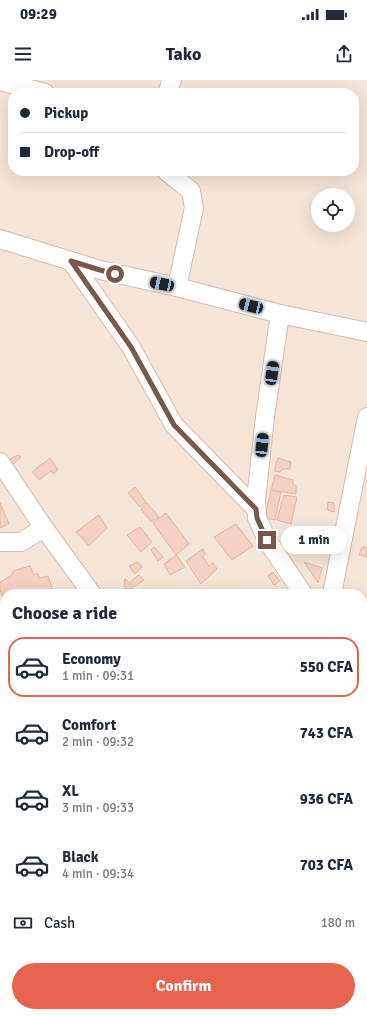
<!DOCTYPE html>
<html lang="en">
<head>
<meta charset="utf-8">
<style>
	:root { --surface:#fff; --page:#f6f6f7; --text:#1f2937; --muted:#747a83; --line:#e0e1e3; --accent:#e7634f }
	body { margin:0; font-family:Signika,sans-serif; background:var(--page); color:var(--text); height:100vh; display:flex; flex-direction:column; font-size:15px; white-space:nowrap }
	* { box-sizing:border-box; margin:0 }
	p { font-size:13px; color:var(--muted) }
	.icon { flex:none; width:22px; height:22px; fill:none; stroke:currentColor; stroke-width:2; stroke-linecap:round; stroke-linejoin:round }
	.map { position:relative; flex:1; overflow:hidden }
	.details { position:absolute; left:0px; top:509px; width:367px; height:428px; display:flex; flex-direction:column; background:var(--surface); border-radius:16px 16px 0 0; box-shadow:0 4px 16px #0002 }
	.details>* { flex:none }
	.banner { position:absolute; left:8px; top:8px; width:351px; height:88px; border-radius:16px; box-shadow:0 4px 16px #0002; display:grid; align-content:center; height:88px; padding:0 12px; background:var(--surface) }
	.buttons { position:absolute; left:311px; top:108px; display:grid; gap:8px }
	.buttons a { display:grid; place-items:center; width:44px; height:44px; border-radius:50%; background:var(--surface); box-shadow:0 4px 16px #0002; font-size:20px }
	.end { position:absolute; width:18px; height:18px; margin:-9px; border:5px solid #79584c; background:#fff; box-shadow:0 0 0 2px #fff }
	.from { border-radius:50% }
	.bubble { position:absolute; height:28px; border-radius:14px; background:var(--surface); box-shadow:0 4px 16px #0002; font-size:13px; font-weight:700; line-height:28px; text-align:center }
	.car { position:absolute; width:12px; height:24px; margin:-12px -6px; border-radius:5px; box-shadow:0 0 3px 1px #0007; background:linear-gradient(#222 24%,#8ab4d8 0 40%,#222 0 76%,#8ab4d8 0 86%,#222 0) }
	.banner b { display:flex; align-items:center; gap:14px; height:38px; font-size:15px }
	.banner b+b { border-top:1px solid var(--line) }
	.banner i { width:10px; height:10px; background:var(--text) }
	ul { padding:0; list-style:none }
	li { display:flex; align-items:center; gap:12px; height:60px; margin:0 8px 6px; padding:0 4px; border:2px solid transparent; border-radius:16px }
	li div { flex:1 }
	li b { display:block; font-size:15px }
	li em { font-style:normal; font-weight:700 }
	li.active { border-color:var(--accent) }
	li>.icon { width:36px; height:36px; stroke-width:1.5 }
	h2 { padding:0 12px; font-size:18px; line-height:48px }
	.pay { display:flex; align-items:center; gap:10px; height:44px; padding:0 12px; font-size:15px }
	.pay p { margin-inline-start:auto }
	.cta { display:flex; gap:8px; margin-top:auto; padding:8px 12px }
	.cta a { flex:1; height:46px; border-radius:24px; background:var(--accent); color:#fff; font-size:16px; font-weight:700; line-height:46px; text-align:center }
	.status { display:flex; justify-content:space-between; align-items:center; height:28px; padding:0 20px; background:var(--surface); direction:ltr }
	.status svg { height:11px; fill:currentColor }
	header { display:flex; justify-content:space-between; align-items:center; height:52px; padding:0 12px; background:var(--surface); font-size:18px; font-weight:700 }
	.map>svg:first-child { display:block }
</style>
</head>
<body>
<div class="status"><b>09:29</b><svg viewBox="0 0 49 12"><path d="M0 12V9h3v3zM5 12V6h3v6zM10 12V3h3v9zM15 12V0h3v12zM26 1h20v11H26zM47 4h2v5h-2z"/></svg></div>
<header><svg class="icon" aria-label="menu" viewBox="0 0 24 24"><path d="M4 6h16M4 12h16M4 18h16"/></svg>Tako<svg class="icon" aria-label="share" viewBox="0 0 24 24"><path d="M12 15V3M7 8l5-5 5 5M5 13v7h14v-7"/></svg></header>
<div class="map">
<svg width="367" height="937" viewBox="0 0 367 937">
	<rect width="100%" height="100%" fill="#fdf4ea"/>
	<path fill="#f5e5d8" fill-rule="evenodd" d="M 0,0 L 367,0 L 367,719 L 362,720 L 362,514 L 5,514 L 5,793 L 0,794 ZM 13,13 L 354,13 L 354,91 L 13,91 ZM 318,115 L 348,115 L 348,145 L 318,145 Z"/>
	<g fill="#f3d0c1" stroke="#e5b5a1">
		<path d="M 18,375 L 21,377 L 13,384 L 10,379 Z"/>
		<path d="M 50,378 L 58,390 L 53,394 L 51,391 L 39,400 L 32,392 Z"/>
		<path d="M 278,378 L 291,382 L 290,389 L 283,389 L 280,392 L 274,391 Z"/>
		<path d="M 275,395 L 293,400 L 293,404 L 296,406 L 296,414 L 271,410 Z"/>
		<path d="M 135,407 L 146,422 L 140,427 L 128,413 Z"/>
		<path d="M 271,410 L 281,412 L 275,440 L 265,438 Z"/>
		<path d="M 284,415 L 297,417 L 291,444 L 277,440 Z"/>
		<path d="M 328,422 L 334,423 L 334,432 L 327,430 Z"/>
		<path d="M 0,423 L 9,444 L 0,448 Z"/>
		<path d="M 147,423 L 159,437 L 151,442 L 141,429 Z"/>
		<path d="M 166,433 L 189,464 L 176,475 L 153,443 Z"/>
		<path d="M 99,435 L 107,448 L 89,466 L 76,452 Z"/>
		<path d="M 236,444 L 253,466 L 232,480 L 214,457 Z"/>
		<path d="M 140,447 L 152,462 L 141,472 L 127,455 Z"/>
		<path d="M 154,467 L 163,477 L 158,481 L 151,470 Z"/>
		<path d="M 362,467 L 367,468 L 367,477 L 359,475 Z"/>
		<path d="M 203,469 L 205,474 L 203,477 L 209,486 L 213,483 L 217,489 L 201,504 L 186,481 Z"/>
		<path d="M 176,475 L 185,487 L 170,495 L 164,484 Z"/>
		<path d="M 138,482 L 142,487 L 135,494 L 129,486 Z"/>
		<path d="M 304,482 L 322,488 L 318,503 Z"/>
		<path d="M 30,486 L 34,495 L 38,493 L 39,498 L 48,496 L 54,514 L 5,514 L 5,524 L 0,510 L 0,502 L 12,495 L 13,491 Z"/>
		<path d="M 273,492 L 280,501 L 274,505 L 268,496 Z"/>
		<path d="M 139,495 L 144,500 L 134,507 L 130,502 Z"/>
		<path d="M 126,499 L 133,509 L 128,513 L 124,505 L 125,504 L 124,500 Z"/>
		<path d="M 0,671 L 5,689 L 5,694 L 0,700 Z"/>
		<path d="M 5,701 L 5,721 L 0,722 L 0,702 Z"/>
		<path d="M 189,932 L 239,932 L 240,937 L 165,937 Z"/>
		<path d="M 289,932 L 299,932 L 301,937 L 290,937 Z"/>
		<path d="M 300,932 L 342,932 L 343,937 L 302,937 Z"/>
	</g>
	<g fill="none" stroke-linecap="round" stroke-linejoin="round">
		<g stroke="#d2bdb2" stroke-width="20">
			<g id="minor">
				<path d="M 0,1 L 45,13"/>
				<path d="M 167,13 L 172,0"/>
				<path d="M 166,91 L 191,111 L 194,128 L 177,207"/>
				<path d="M 0,159 L 100,190 L 177,207 L 280,234 L 367,252"/>
				<path d="M 71,181 L 131,267 L 174,345 L 256,429"/>
				<path d="M 280,234 L 265,337 L 256,420 L 257,438 L 267,460 L 303,514"/>
				<path d="M 0,382 L 44,448 L 92,514"/>
				<path d="M 0,462 L 21,462 L 44,448"/>
				<path d="M 332,514 L 367,337"/>
				<path d="M 0,597 L 5,614"/>
				<path d="M 362,687 L 367,686"/>
				<path d="M 362,728 L 367,727"/>
				<path d="M 362,741 L 367,743"/>
				<path d="M 0,783 L 5,782"/>
			</g>
		</g>
		<use href="#minor" stroke="#fff" stroke-width="18"/>
	</g>
	<g fill="none" stroke-linecap="round" stroke-linejoin="round">
		<path stroke="#79584c" stroke-width="5" d="M 115,194 L 100,190 L 71,181 L 131,267 L 174,345 L 256,429 L 257,438 L 267,460"/>
	</g>
</svg>
<div class="buttons">
<a><svg class="icon" aria-label="locate" viewBox="0 0 24 24"><circle cx="12" cy="12" r="6"/><path d="M12 2v4M12 18v4M2 12h4M18 12h4"/></svg></a>
</div>
<i class="end from" style="left:115px;top:194px"></i>
<i class="end" style="left:267px;top:460px"></i>
<div class="bubble" style="left:281px;top:446px;width:66px">1 min</div>
<i class="car" style="left:162px;top:204px;rotate:282deg"></i>
<i class="car" style="left:251px;top:226px;rotate:284deg"></i>
<i class="car" style="left:272px;top:293px;rotate:8deg"></i>
<i class="car" style="left:262px;top:365px;rotate:6deg"></i>
<div class="banner">
<b><i class="from"></i>Pickup</b>
<b><i></i>Drop-off</b>
</div>
<section class="details">
<h2>Choose a ride</h2>
<ul>
<li class="active"><svg class="icon" aria-label="car" viewBox="0 0 24 24"><path d="M5 17H2v-5l4-1 3-4h7l3 4 3 1v5h-3M9 17h6M6 11h13"/><circle cx="7" cy="17" r="2"/><circle cx="17" cy="17" r="2"/></svg><div><b>Economy</b><p>1 min · 09:31</p></div><em>550 CFA</em></li>
<li><svg class="icon" aria-label="car" viewBox="0 0 24 24"><path d="M5 17H2v-5l4-1 3-4h7l3 4 3 1v5h-3M9 17h6M6 11h13"/><circle cx="7" cy="17" r="2"/><circle cx="17" cy="17" r="2"/></svg><div><b>Comfort</b><p>2 min · 09:32</p></div><em>743 CFA</em></li>
<li><svg class="icon" aria-label="car" viewBox="0 0 24 24"><path d="M5 17H2v-5l4-1 3-4h7l3 4 3 1v5h-3M9 17h6M6 11h13"/><circle cx="7" cy="17" r="2"/><circle cx="17" cy="17" r="2"/></svg><div><b>XL</b><p>3 min · 09:33</p></div><em>936 CFA</em></li>
<li><svg class="icon" aria-label="car" viewBox="0 0 24 24"><path d="M5 17H2v-5l4-1 3-4h7l3 4 3 1v5h-3M9 17h6M6 11h13"/><circle cx="7" cy="17" r="2"/><circle cx="17" cy="17" r="2"/></svg><div><b>Black</b><p>4 min · 09:34</p></div><em>703 CFA</em></li>
</ul>
<div class="pay"><svg class="icon" aria-label="cash" viewBox="0 0 24 24"><path d="M3 7h18v10H3z"/><circle cx="12" cy="12" r="2"/></svg>Cash<p>180 m</p></div>
<div class="cta"><a>Confirm</a></div>
</section>
</div>
</body>
</html>
